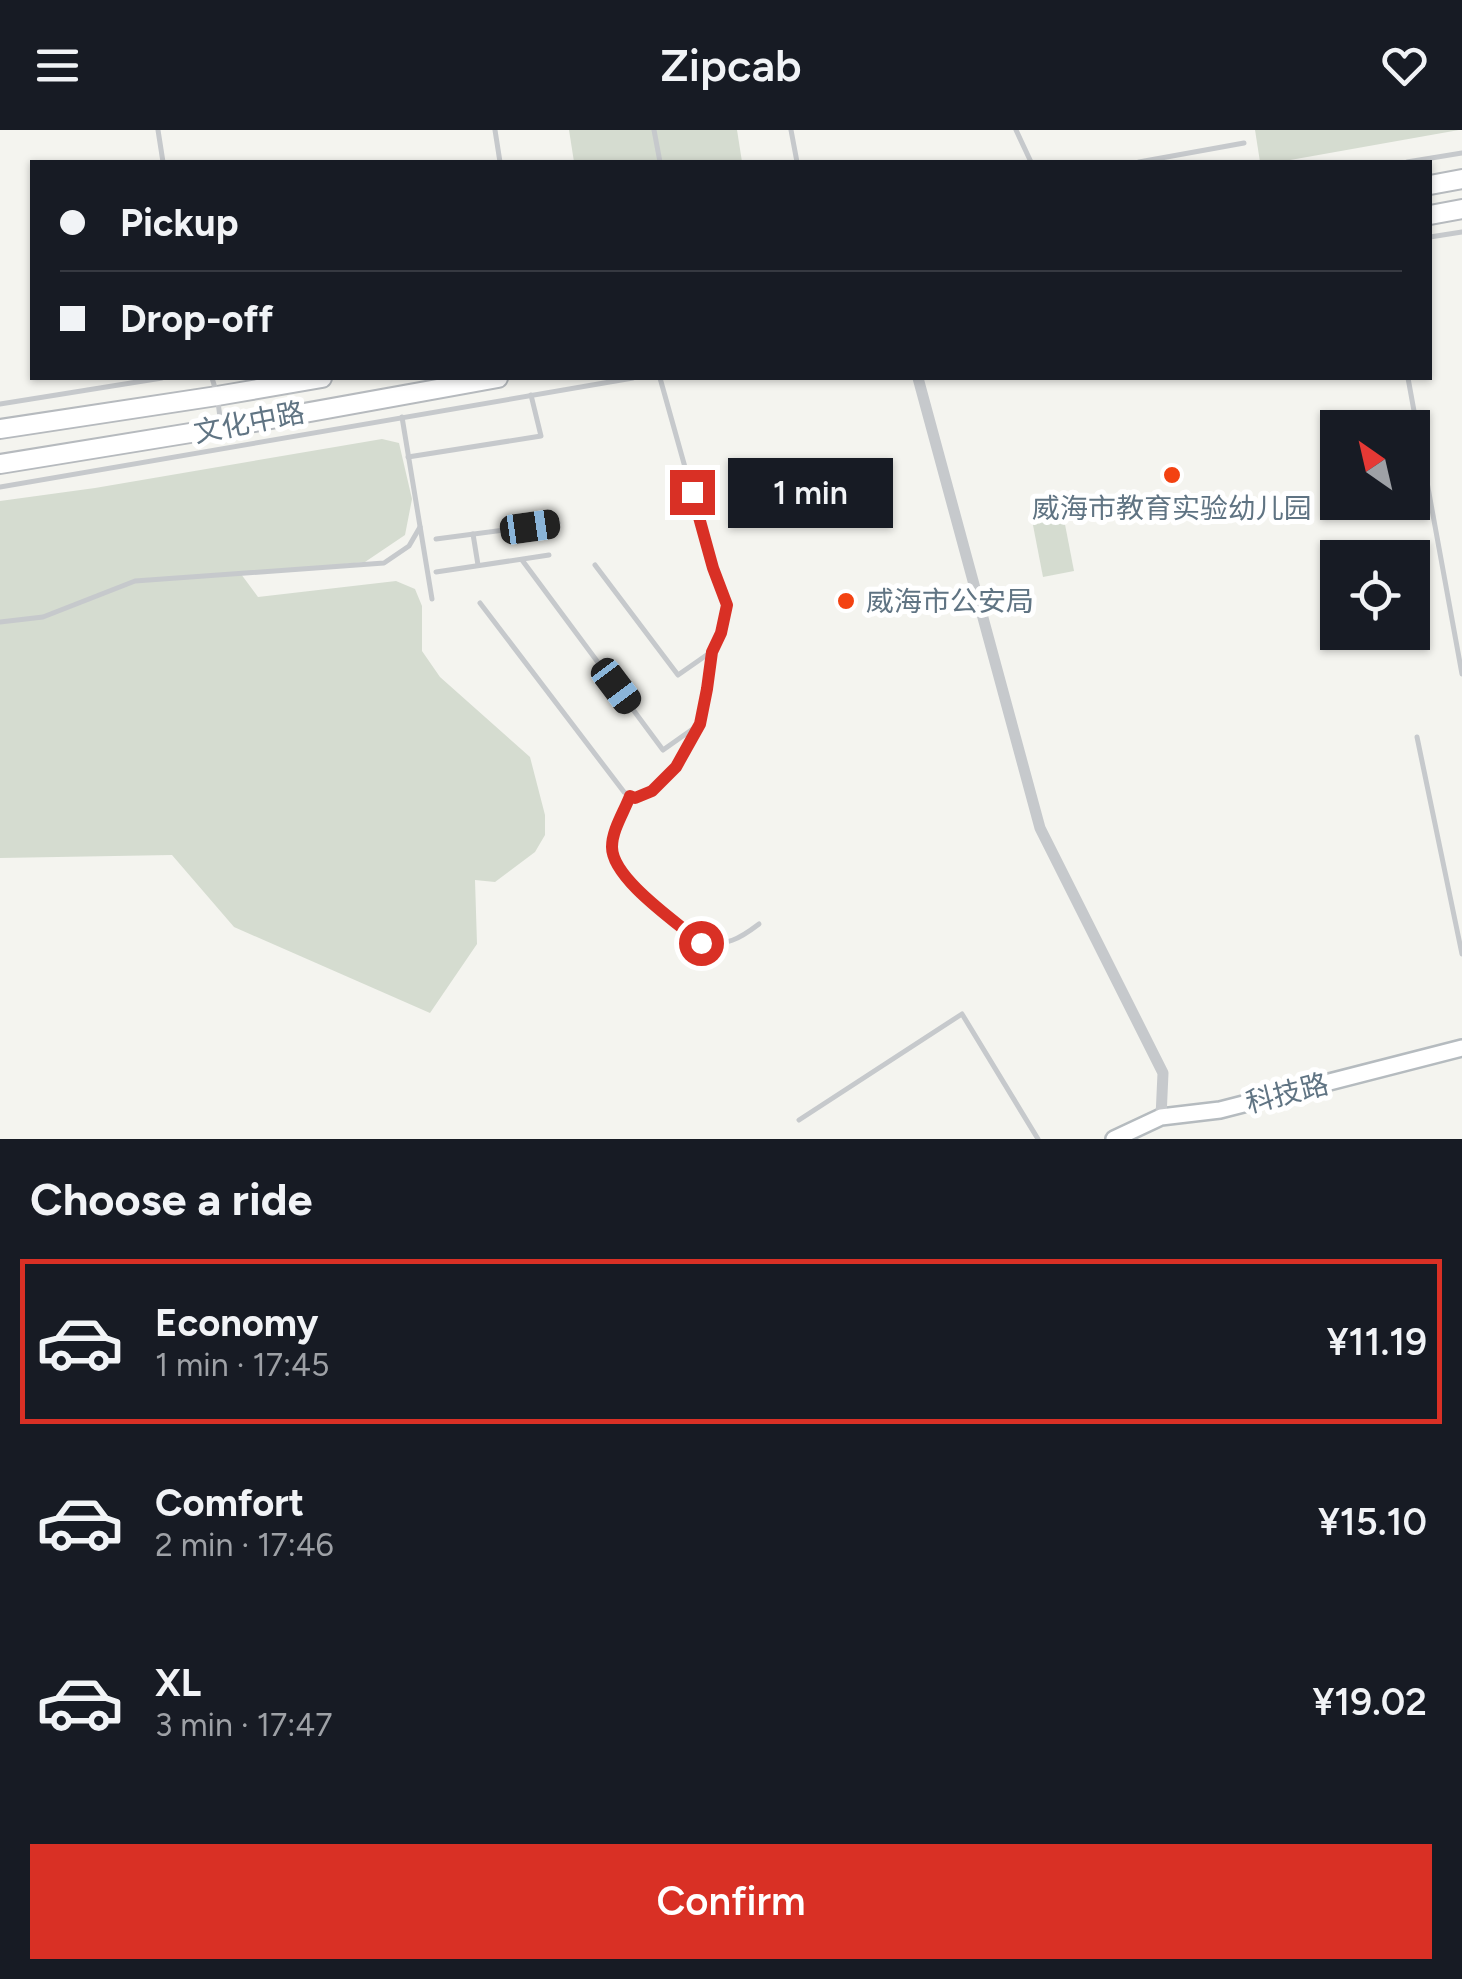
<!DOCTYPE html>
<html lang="en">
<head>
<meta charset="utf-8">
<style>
	:root { --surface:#171b24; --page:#20242c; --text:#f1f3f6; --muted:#9ea1a6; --line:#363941; --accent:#d93025 }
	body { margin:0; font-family:Figtree,"Noto Sans SC",sans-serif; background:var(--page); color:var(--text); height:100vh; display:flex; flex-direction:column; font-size:38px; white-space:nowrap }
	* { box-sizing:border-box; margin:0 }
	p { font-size:32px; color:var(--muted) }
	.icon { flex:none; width:55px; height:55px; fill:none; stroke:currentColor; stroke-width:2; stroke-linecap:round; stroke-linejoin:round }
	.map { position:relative; height:1009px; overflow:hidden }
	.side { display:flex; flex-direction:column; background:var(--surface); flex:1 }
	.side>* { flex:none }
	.top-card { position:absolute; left:30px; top:30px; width:1402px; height:220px; border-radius:0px; box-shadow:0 2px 8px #0004; display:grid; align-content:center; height:220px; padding:0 30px; background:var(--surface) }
	.needle { width:65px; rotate:326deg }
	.controls { position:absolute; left:1320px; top:280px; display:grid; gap:20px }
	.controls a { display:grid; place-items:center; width:110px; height:110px; border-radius:0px; background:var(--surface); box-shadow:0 2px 8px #0004; font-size:50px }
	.end { position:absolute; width:45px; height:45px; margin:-22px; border:12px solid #d93025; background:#fff; box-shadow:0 0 0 5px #fff }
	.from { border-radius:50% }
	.bubble { position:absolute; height:70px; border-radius:0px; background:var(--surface); box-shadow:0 2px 8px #0004; font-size:32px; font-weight:600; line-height:70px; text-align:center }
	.car { position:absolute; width:30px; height:60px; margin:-30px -15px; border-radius:12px; box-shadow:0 0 8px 2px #0007; background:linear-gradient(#222 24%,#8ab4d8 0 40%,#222 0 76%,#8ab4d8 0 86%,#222 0) }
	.top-card b { display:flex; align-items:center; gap:35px; height:95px; font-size:38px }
	.top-card b+b { border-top:2px solid var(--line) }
	.top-card i { width:25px; height:25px; background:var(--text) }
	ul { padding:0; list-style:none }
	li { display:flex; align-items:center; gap:30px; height:165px; margin:0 20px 15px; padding:0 10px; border:5px solid transparent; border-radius:0px }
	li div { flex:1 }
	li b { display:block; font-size:38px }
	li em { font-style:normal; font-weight:600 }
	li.on { border-color:var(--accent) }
	li>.icon { width:90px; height:90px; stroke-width:1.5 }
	h2 { padding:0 30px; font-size:45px; line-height:120px }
	.action { display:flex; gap:20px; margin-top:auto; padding:20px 30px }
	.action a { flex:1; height:115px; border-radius:0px; background:var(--accent); color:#fff; font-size:40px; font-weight:600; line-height:115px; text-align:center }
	header { display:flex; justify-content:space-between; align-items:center; height:130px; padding:0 30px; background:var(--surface); font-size:45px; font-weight:600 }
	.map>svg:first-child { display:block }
</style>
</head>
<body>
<header><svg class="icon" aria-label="menu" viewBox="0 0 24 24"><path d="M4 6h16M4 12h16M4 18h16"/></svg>Zipcab<svg class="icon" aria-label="heart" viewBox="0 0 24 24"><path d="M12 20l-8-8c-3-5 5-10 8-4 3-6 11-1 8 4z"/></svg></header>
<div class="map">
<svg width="1462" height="1009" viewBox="0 0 1462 1009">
	<rect width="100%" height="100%" fill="#f4f4ef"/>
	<g fill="#d5dcd0">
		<path d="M 569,0 L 737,0 L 742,32 L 574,32 Z"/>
		<path d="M 1255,0 L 1459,0 L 1279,32 L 1260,32 Z"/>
		<path d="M 382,309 L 399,313 L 412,369 L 405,405 L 365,432 L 241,444 L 258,467 L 396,451 L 415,459 L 422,476 L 422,521 L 440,547 L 530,627 L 545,685 L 545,705 L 535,722 L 495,752 L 475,750 L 477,814 L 430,883 L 234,797 L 172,725 L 0,728 L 0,371 L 95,358 Z"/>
		<path d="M 1063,384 L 1074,441 L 1043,447 L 1032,390 Z"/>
	</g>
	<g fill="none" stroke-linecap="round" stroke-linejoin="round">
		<g stroke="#b5bbbf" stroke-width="20">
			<path id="secondary" d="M 1114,1009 L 1161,987 L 1220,980 L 1462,918"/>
		</g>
		<g stroke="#b6babe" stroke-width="22">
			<g id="primary">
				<path d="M 1430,55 L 1462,49"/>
				<path d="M 1430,85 L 1462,79"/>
				<path d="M 0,299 L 217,266 L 322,248"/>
				<path d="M 0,334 L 221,298 L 498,248"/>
			</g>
		</g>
		<g stroke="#c6c9cc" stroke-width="5">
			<path d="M 158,0 L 163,32"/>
			<path d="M 495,0 L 500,32"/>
			<path d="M 654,0 L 660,32"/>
			<path d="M 791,0 L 797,32"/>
			<path d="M 1016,0 L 1031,32"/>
			<path d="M 1139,32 L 1244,13"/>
			<path d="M 1407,32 L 1462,23"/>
			<path d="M 1430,107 L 1462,102"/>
			<path d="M 212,248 L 216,261"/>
			<path d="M 1408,248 L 1462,544"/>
			<path d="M 218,272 L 221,295"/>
			<path d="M 0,274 L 162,248"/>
			<path d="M 402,287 L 432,469"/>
			<path d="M 408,327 L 541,306 L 531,265"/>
			<path d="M 0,357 L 633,248"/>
			<path d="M 473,404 L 478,435"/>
			<path d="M 436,409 L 558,393"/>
			<path d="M 522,430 L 663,620 L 697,596"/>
			<path d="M 595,435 L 678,545 L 711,522"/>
			<path d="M 436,442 L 549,425"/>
			<path d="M 480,473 L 624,662 L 635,668 L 652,661 L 675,637 L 699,594 L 707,559 L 711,522 L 721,503 L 727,475 L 713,437 L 660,248"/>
			<path d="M 0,492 L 43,487 L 135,451 L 384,433 L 409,416 L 420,397"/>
			<path d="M 1417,607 L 1462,824"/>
			<path d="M 630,666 C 624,682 612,700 612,717 C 613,749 678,793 701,813 C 728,815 738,810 759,794"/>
			<path d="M 799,990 L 962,884 L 1038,1009"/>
		</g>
		<path stroke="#c6c9cc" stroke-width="11" d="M 918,248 L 1040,698 L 1163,943 L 1161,987"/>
		<use href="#secondary" stroke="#fff" stroke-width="15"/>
		<use href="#primary" stroke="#fff" stroke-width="18"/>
	</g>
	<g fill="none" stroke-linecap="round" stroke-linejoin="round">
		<path stroke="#d93025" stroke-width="12" d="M 692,362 L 713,438 L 727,475 L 721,503 L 712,522 L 707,559 L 700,594 L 676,637 L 652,661 L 635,668 L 630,666 C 624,682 612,700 612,717 C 612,749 678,793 701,813"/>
	</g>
	<g fill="#f34211" stroke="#fff" stroke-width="4">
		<circle cx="1172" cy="345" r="10"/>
		<circle cx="846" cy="471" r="10"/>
	</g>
	<g text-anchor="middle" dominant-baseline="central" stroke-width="10" stroke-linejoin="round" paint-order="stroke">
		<g font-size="28" fill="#607483" stroke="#fff">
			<text transform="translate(249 292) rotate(-11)">文化中路</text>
			<text transform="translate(1287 963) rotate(-14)">科技路</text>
		</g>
		<g font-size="28" fill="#607483" stroke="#fff">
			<text x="1172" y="378">威海市教育实验幼儿园</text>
			<text x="866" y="471" text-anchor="start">威海市公安局</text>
		</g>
	</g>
</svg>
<div class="controls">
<a><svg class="needle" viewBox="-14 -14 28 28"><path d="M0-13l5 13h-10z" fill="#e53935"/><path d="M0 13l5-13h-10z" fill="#9ea1a6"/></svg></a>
<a><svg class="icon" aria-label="locate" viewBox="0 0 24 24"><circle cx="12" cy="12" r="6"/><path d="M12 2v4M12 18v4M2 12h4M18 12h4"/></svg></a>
</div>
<i class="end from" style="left:701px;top:813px"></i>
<i class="end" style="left:692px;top:362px"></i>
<div class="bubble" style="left:728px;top:328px;width:165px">1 min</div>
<i class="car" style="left:530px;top:397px;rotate:82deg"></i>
<i class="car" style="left:616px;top:556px;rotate:143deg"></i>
<div class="top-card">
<b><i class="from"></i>Pickup</b>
<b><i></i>Drop-off</b>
</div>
</div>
<section class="side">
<h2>Choose a ride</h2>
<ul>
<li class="on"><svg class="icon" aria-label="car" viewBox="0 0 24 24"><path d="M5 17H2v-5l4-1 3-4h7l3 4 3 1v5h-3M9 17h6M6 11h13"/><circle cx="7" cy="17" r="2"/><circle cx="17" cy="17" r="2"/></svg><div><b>Economy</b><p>1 min · 17:45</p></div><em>¥11.19</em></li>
<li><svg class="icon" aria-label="car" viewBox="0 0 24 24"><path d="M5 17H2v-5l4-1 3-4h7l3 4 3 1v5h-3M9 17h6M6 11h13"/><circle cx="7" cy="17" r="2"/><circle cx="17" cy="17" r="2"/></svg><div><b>Comfort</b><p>2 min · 17:46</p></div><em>¥15.10</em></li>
<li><svg class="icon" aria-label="car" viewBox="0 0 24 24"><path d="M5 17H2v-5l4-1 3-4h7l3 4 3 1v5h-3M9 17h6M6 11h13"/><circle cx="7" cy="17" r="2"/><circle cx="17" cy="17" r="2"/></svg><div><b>XL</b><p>3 min · 17:47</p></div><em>¥19.02</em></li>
</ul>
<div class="action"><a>Confirm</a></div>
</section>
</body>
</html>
